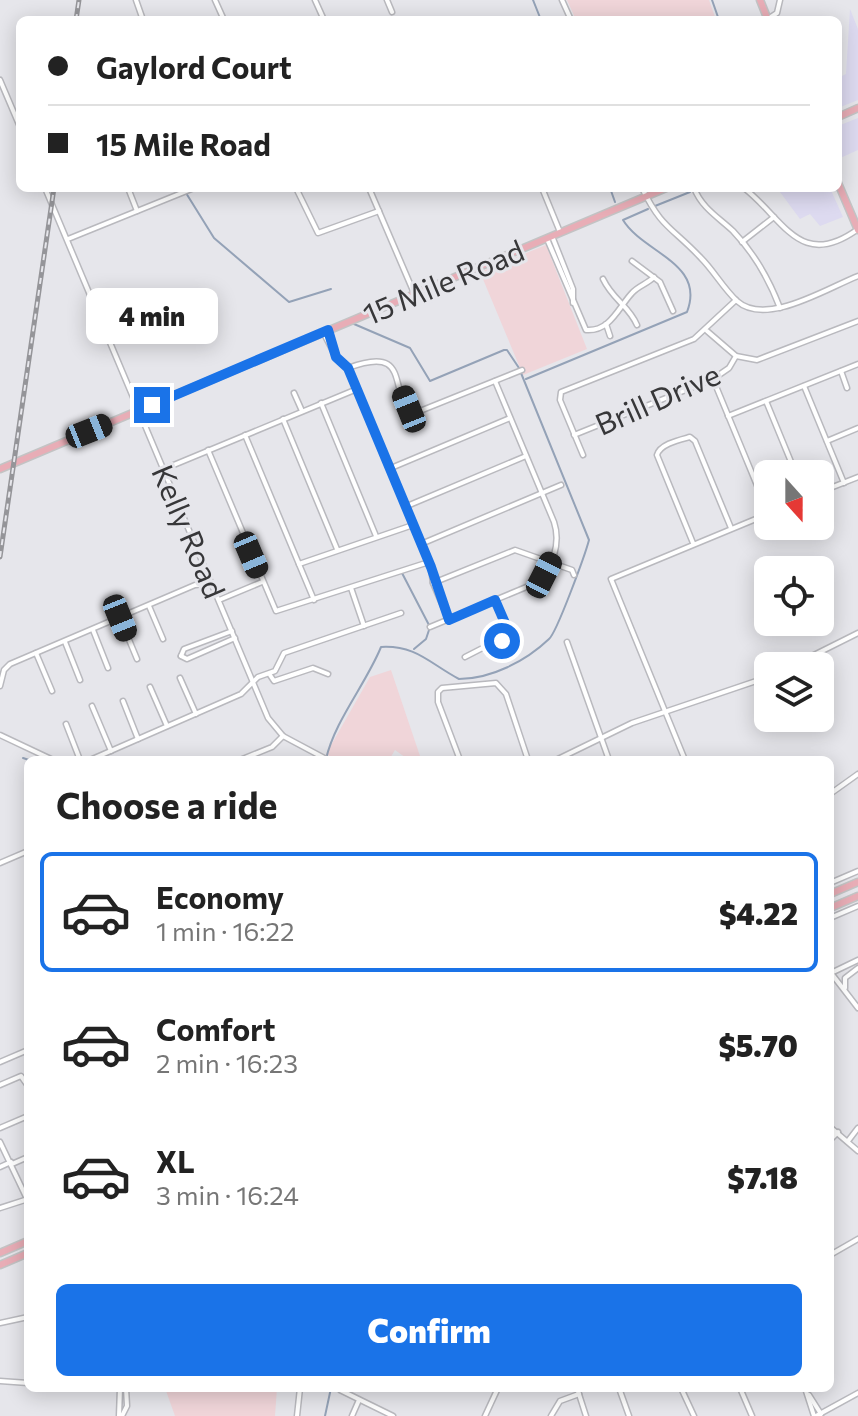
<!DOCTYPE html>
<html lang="en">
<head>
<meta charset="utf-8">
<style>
	:root { --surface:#fff; --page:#f2f2f2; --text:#222; --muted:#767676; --line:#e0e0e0; --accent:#1a73e8 }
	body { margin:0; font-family:Commissioner,sans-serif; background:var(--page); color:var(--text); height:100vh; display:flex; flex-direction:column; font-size:30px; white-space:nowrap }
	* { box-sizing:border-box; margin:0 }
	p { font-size:26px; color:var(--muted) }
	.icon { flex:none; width:44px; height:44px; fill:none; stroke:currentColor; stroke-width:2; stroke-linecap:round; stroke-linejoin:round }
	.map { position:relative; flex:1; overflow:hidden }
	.panel { position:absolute; left:24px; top:756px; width:810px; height:636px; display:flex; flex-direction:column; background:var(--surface); border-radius:12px; box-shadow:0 4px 20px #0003 }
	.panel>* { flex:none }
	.guide { position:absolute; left:16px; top:16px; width:826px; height:176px; border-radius:12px; box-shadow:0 4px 20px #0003; display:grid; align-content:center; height:176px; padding:0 32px; background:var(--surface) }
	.needle { width:52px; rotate:159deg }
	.controls { position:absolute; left:754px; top:460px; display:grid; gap:16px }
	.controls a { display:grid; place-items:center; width:80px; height:80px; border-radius:12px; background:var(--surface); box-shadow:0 4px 20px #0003; font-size:40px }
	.end { position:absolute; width:36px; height:36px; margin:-18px; border:10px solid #1a73e8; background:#fff; box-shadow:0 0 0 4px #fff }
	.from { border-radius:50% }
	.bubble { position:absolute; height:56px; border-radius:12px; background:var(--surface); box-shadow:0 4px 20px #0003; font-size:26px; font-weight:800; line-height:56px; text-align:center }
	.car { position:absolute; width:24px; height:48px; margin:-24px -12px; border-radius:10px; box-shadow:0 0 6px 2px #0007; background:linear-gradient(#222 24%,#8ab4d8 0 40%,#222 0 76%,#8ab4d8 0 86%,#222 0) }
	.guide b { display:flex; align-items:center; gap:28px; height:76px; font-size:30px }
	.guide b+b { border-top:2px solid var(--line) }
	.guide i { width:20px; height:20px; background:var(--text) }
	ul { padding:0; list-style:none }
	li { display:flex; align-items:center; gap:24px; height:120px; margin:0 16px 12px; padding:0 16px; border:4px solid transparent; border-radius:12px }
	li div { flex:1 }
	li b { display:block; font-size:30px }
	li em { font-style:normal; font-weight:800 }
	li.current { border-color:var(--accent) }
	li>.icon { width:72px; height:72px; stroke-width:1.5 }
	h2 { padding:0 32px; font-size:36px; line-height:96px }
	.button { display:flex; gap:16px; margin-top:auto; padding:16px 32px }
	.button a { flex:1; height:92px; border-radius:12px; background:var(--accent); color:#fff; font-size:32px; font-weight:800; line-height:92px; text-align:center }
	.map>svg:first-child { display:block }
</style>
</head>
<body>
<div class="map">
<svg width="858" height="1416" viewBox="0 0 858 1416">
	<rect width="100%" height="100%" fill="#e6e6eb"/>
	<g fill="#dddaf0">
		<path d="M 850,9 L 858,29 L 858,100 L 838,108 L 838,78 L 846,74 Z"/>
		<path d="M 858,118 L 858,150 L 838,159 L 838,126 Z"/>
		<path d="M 777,188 L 830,188 L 843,217 L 820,226 L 810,214 L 800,219 Z"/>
	</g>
	<g fill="#f0d5d9">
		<path d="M 567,0 L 709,0 L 716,20 L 576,20 Z"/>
		<path d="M 546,245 L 587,349 L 523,375 L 480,272 Z"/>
		<path d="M 391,670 L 420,756 L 418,760 L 409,760 L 395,750 L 389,760 L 337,760 L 326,754 L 370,677 Z"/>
		<path d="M 165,1388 L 277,1388 L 275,1416 L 175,1416 Z"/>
	</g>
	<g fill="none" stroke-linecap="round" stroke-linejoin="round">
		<g stroke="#94a2b7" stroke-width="2">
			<path d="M 533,0 L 541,20"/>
			<path d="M 712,0 L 719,20"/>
			<path d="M 610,188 L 615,202"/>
			<path d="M 699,188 L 700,188"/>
			<path d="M 186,193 L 214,238 L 289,302 L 331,289"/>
			<path d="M 655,206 L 690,192"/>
			<path d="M 354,324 L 410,348 L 430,381 L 504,350 L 507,350 L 519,368"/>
			<path d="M 526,379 L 687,312 C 706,263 643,253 623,220 L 648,209"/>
			<path d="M 402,573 L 430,627 L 426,639 L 414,649"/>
			<path d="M 23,758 L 29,760"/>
			<path d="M 326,759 C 335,720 366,684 381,647 C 416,645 429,663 459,679 C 491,679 526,661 549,639 C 557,632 585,555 589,540 L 521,373"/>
			<path d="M 325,1416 L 331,1388"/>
		</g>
		<g stroke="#b9b9be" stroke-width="7">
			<g id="minor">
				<path d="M 136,0 L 143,20"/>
				<path d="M 215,0 L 224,20"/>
				<path d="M 315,0 L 324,20"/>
				<path d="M 387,0 L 392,12"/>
				<path d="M 562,0 L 571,20"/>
				<path d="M 768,19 L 777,13 L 780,0"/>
				<path d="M 0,80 L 20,127"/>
				<path d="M 45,188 L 268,718 L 283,736 L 328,760"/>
				<path d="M 128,188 L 137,211"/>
				<path d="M 296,188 L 318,233 L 379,211"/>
				<path d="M 369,188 L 414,293"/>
				<path d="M 542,188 L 560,232"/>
				<path d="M 642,188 C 662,229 672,227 701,258 C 714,271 723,288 737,301 C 766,327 827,288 858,276"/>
				<path d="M 694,188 C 702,208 718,217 733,231 C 755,254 769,279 780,308"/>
				<path d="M 744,188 C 784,219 800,271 858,229"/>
				<path d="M 552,236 L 573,289 L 573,303"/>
				<path d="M 68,239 L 194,188"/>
				<path d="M 547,239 L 586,330 C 610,332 618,308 632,293 C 638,286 647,284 654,277"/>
				<path d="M 742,242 L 774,217"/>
				<path d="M 632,261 L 660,282 L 673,311"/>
				<path d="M 603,279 C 613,300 629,306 637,325"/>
				<path d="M 606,324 L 610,336"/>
				<path d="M 707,331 L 736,356 L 757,360 L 858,321"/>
				<path d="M 323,332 L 336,357 L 328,331"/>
				<path d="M 336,357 L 348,368 L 431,567 L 433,583 L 449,620"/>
				<path d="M 348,368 C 415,343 385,396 415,413 L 522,370"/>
				<path d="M 841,371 L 847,388"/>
				<path d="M 713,379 L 768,512"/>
				<path d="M 804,386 L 844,483"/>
				<path d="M 294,393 L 302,411"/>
				<path d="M 766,401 L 796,474"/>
				<path d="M 321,403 L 376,536"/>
				<path d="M 728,416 L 858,364"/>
				<path d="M 283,419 L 337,549"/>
				<path d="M 245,435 L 314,600"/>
				<path d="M 574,435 L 713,379 L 729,368 L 736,356"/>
				<path d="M 827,441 L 858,428"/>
				<path d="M 208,450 L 276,611 L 429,562"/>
				<path d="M 583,455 L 560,400 L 561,392 L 694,339 L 736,300"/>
				<path d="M 391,468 L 510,418"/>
				<path d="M 164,469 L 357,389"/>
				<path d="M 820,492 L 858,477"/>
				<path d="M 407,506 L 526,456"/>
				<path d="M 693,543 L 657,455 C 660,444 679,440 690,437 L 695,441 L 731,528"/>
				<path d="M 421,544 L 561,485"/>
				<path d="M 299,564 L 413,525"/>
				<path d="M 433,583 L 515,550 L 572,570 L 574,575"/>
				<path d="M 351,588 L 364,626"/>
				<path d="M 219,600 L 262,582"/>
				<path d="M 149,606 L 163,639"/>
				<path d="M 120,618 L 137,659"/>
				<path d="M 430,627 L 536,583 C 553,569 561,543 554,522 L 495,381"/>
				<path d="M 93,630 L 108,668"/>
				<path d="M 65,642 L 80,680"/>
				<path d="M 567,642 L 609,760"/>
				<path d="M 36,653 L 52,691"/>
				<path d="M 181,656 L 187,659 L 235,638"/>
				<path d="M 181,656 L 184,649 L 232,631"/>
				<path d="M 465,657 L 506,636 L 507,626 L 495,600"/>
				<path d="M 792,666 L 858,633"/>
				<path d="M 270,675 L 274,681 L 313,668 L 328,674"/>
				<path d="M 180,678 L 196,714"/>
				<path d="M 0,686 L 4,670 L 10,664 L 195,585 L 211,584"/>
				<path d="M 150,687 L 167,726"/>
				<path d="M 123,701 L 138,739"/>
				<path d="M 92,706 L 111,751"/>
				<path d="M 66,724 L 80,760"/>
				<path d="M 0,735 L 53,760"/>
				<path d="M 90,760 L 241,694 L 258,677 L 275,671 L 284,653 L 401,613"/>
				<path d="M 240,760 L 272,747 L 283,736"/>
				<path d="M 460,760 L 438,702 L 438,692 L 442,688 L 496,683 L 506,694 L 528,760"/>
				<path d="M 556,760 L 632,723 L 768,677"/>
				<path d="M 685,760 L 611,579 L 768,514"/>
				<path d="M 830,794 L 858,774"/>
				<path d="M 0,863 L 28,851"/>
				<path d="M 830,883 L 858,871"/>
				<path d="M 830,918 L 858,906"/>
				<path d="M 858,960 L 831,973 L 858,1008"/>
				<path d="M 845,988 L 845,978 L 858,968"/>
				<path d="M 0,1062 L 28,1050"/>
				<path d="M 0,1085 L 21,1076 L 28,1086"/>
				<path d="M 830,1127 L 858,1151"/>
				<path d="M 0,1128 L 28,1116"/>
				<path d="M 830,1140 L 838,1132"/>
				<path d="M 848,1141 L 858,1128"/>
				<path d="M 0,1142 L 28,1201"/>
				<path d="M 12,1164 L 28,1157"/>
				<path d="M 0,1167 L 11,1162"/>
				<path d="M 0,1208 L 28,1199"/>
				<path d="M 830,1255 L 858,1239"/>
				<path d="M 0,1323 L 28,1317"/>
				<path d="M 0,1381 L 28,1383"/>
				<path d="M 577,1388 L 586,1416"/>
				<path d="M 619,1388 L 629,1416"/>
				<path d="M 681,1388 L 694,1416"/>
				<path d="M 740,1388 L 752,1416"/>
				<path d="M 805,1388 L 814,1416"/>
				<path d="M 340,1390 L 393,1416"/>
				<path d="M 809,1395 L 821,1414"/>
				<path d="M 119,1416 L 120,1388"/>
				<path d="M 122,1416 L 127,1406 L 126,1388"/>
				<path d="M 297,1416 L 300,1388"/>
				<path d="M 352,1416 L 359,1400"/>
				<path d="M 485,1416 L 498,1388"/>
				<path d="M 551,1416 L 560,1401 L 579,1394"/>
				<path d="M 816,1416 L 858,1393"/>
			</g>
		</g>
		<g stroke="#c3c3c4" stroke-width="9">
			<g id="major">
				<path d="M 760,0 L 768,20"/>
				<path d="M 838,117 L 858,108"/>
				<path d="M 838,183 L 858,230"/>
				<path d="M 0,469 L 666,188"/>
				<path d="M 830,894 L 858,882"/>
				<path d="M 830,908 L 858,896"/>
				<path d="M 0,1253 L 28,1241"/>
				<path d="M 0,1265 L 28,1253"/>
			</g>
		</g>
		<use href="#minor" stroke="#fff" stroke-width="4"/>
		<use href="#major" stroke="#e8adb6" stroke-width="6"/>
		<g stroke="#959599" stroke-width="5">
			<g id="rail">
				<path d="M 76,20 L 79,0"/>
				<path d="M 0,557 L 54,188"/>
			</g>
		</g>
		<use href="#rail" stroke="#e6e6eb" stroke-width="2" stroke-dasharray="6" stroke-linecap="butt"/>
	</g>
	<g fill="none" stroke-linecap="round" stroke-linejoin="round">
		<path stroke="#1a73e8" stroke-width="10" d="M 152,405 L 328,330 L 336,357 L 348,368 L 431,567 L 449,620 L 495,600 L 508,630 L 502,641"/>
	</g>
	<g text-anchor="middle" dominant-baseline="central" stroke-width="6" stroke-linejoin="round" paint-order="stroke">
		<g font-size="30" fill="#373739" stroke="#e6e6eb">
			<text transform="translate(443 281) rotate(-23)">15 Mile Road</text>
			<text transform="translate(657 398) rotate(-24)">Brill Drive</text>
			<text transform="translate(190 531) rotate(67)">Kelly Road</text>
		</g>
	</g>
</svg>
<div class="controls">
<a><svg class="needle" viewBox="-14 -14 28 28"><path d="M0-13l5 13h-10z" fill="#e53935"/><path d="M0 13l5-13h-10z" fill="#767676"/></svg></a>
<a><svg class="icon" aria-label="locate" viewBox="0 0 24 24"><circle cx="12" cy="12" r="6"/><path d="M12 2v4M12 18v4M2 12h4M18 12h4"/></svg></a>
<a><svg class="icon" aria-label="layers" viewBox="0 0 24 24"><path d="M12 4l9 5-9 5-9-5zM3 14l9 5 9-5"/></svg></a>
</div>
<i class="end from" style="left:502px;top:641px"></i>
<i class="end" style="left:152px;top:405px"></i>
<div class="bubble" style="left:86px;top:288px;width:132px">4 min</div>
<i class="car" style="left:409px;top:409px;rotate:338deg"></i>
<i class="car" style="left:89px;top:431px;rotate:68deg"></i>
<i class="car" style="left:251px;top:555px;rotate:157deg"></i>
<i class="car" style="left:544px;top:575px;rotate:27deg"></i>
<i class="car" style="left:120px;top:618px;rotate:158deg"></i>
<div class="guide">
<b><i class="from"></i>Gaylord Court</b>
<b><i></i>15 Mile Road</b>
</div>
<section class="panel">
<h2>Choose a ride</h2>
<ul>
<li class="current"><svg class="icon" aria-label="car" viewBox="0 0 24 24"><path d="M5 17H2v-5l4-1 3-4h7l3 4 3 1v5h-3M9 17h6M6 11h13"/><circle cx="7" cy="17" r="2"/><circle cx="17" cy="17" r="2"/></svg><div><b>Economy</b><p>1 min · 16:22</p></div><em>$4.22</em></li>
<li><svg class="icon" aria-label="car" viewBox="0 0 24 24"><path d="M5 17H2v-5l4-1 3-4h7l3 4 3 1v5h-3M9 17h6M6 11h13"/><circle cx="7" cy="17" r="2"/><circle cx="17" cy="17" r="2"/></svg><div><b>Comfort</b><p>2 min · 16:23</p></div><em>$5.70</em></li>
<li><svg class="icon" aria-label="car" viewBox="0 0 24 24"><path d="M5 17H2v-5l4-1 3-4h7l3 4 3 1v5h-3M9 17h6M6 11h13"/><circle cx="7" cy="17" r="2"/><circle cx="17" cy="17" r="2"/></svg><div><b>XL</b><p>3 min · 16:24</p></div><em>$7.18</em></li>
</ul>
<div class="button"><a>Confirm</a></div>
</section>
</div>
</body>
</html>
